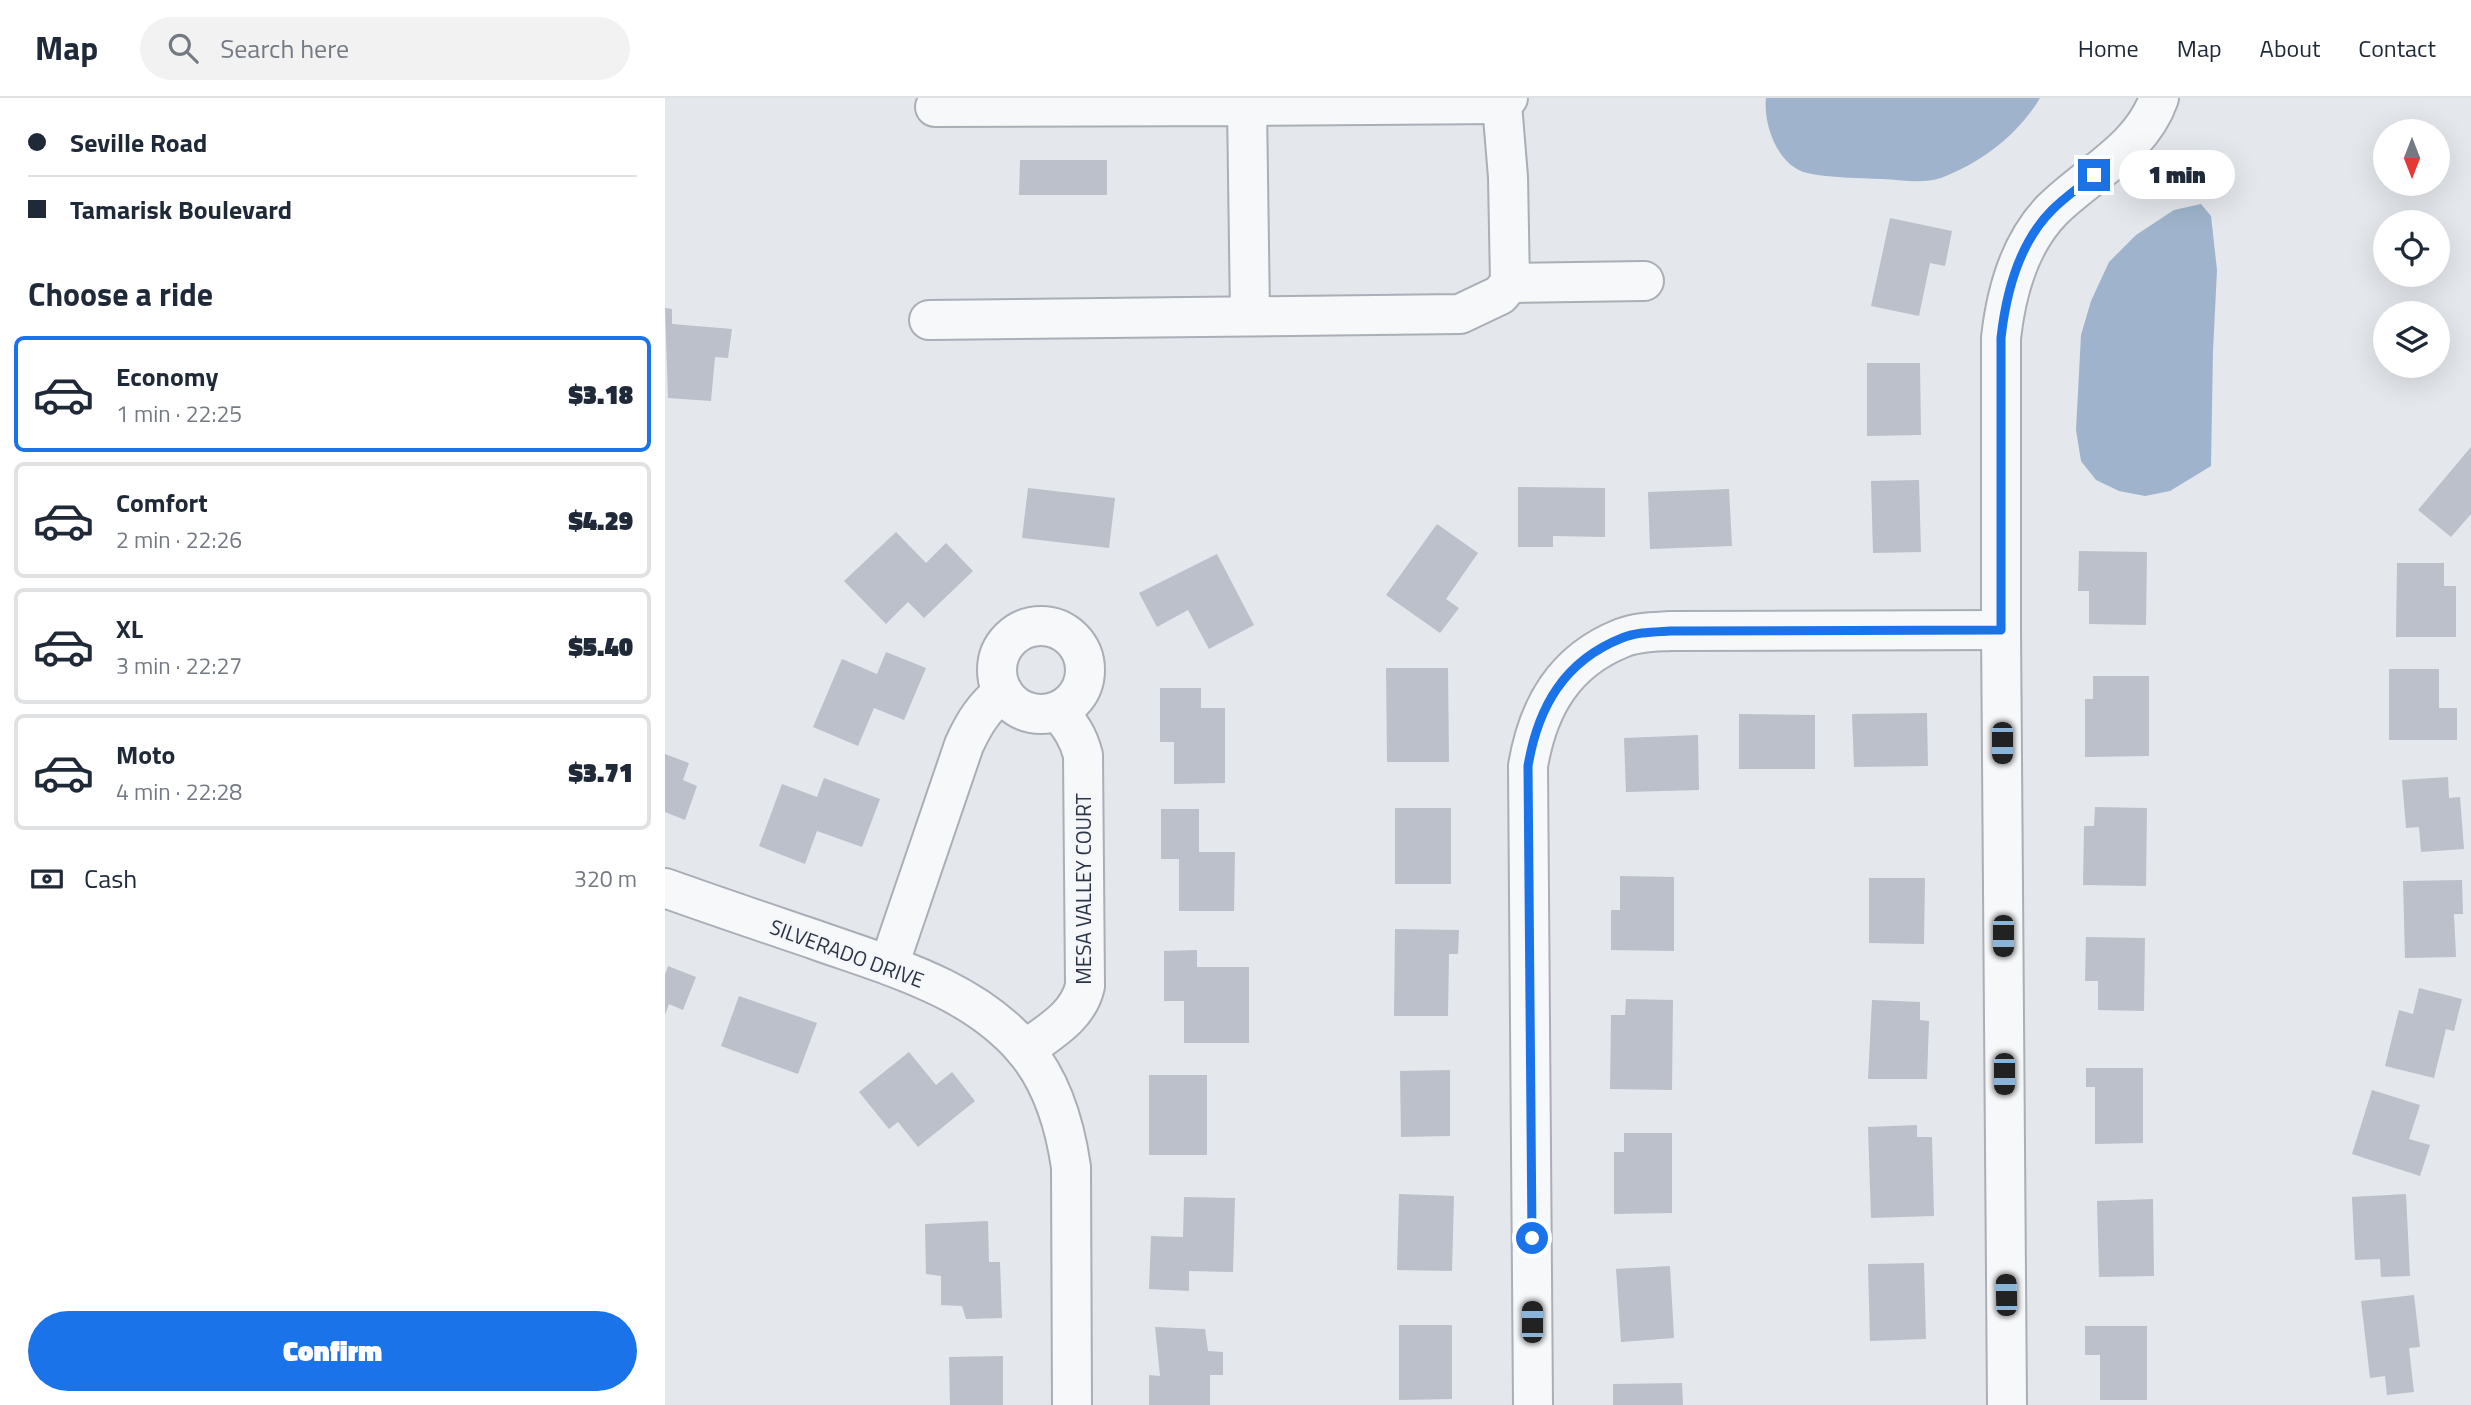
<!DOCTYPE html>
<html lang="en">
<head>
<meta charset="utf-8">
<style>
	:root { --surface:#fff; --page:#f2f2f3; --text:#1f2937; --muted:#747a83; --line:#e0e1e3; --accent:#1a73e8 }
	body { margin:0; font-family:"Titillium Web",sans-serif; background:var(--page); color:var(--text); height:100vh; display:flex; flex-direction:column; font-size:26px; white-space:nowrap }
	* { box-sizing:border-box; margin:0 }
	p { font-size:23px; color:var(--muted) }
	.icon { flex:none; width:38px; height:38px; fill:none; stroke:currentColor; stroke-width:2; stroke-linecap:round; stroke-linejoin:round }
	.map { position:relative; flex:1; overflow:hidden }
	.panel { display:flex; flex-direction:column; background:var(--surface); width:665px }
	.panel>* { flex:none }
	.top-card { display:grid; align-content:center; height:154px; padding:0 28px; background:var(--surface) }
	.needle { width:46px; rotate:180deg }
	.tools { position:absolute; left:1708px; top:21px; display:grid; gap:14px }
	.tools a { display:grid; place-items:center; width:77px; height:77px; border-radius:50%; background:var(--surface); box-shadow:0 7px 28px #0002; font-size:35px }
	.end { position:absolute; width:32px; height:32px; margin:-16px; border:9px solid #1a73e8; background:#fff; box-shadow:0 0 0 4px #fff }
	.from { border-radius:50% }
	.bubble { position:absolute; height:49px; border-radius:24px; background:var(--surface); box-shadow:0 7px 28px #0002; font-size:23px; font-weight:800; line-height:49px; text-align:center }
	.car { position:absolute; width:21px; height:42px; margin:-21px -10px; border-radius:9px; box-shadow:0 0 5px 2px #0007; background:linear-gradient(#222 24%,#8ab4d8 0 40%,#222 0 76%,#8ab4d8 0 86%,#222 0) }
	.top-card b { display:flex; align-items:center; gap:24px; height:66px; font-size:26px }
	.top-card b+b { border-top:2px solid var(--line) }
	.top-card i { width:18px; height:18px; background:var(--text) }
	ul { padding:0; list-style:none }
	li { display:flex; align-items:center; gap:21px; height:116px; margin:0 14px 10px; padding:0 14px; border:4px solid var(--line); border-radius:10px }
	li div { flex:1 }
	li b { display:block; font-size:26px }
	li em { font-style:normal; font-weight:800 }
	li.selected { border-color:var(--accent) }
	li>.icon { width:63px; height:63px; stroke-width:1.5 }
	h2 { padding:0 28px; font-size:32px; line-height:84px }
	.pay { display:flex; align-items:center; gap:18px; height:77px; padding:0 28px; font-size:26px }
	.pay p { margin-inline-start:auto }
	.action { display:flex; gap:14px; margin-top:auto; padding:14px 28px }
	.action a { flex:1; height:80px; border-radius:42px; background:var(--accent); color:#fff; font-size:28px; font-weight:800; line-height:80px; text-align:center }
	header { display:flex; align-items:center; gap:42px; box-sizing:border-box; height:98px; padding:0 35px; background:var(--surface); border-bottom:2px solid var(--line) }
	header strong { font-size:33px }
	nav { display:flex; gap:38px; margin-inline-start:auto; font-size:24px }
	.search { width:490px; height:63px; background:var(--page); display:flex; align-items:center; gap:18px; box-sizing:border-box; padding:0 24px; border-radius:38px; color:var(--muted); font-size:26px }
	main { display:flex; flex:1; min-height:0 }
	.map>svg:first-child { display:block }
</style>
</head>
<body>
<header>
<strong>Map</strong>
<div class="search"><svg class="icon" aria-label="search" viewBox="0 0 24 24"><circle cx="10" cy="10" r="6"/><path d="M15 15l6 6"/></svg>Search here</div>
<nav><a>Home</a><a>Map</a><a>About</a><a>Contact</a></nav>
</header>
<main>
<section class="panel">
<div class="top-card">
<b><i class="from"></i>Seville Road</b>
<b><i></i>Tamarisk Boulevard</b>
</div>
<h2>Choose a ride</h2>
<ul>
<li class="selected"><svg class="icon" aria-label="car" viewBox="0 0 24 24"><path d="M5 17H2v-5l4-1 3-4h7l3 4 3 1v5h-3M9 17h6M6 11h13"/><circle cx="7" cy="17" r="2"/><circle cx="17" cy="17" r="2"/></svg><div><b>Economy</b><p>1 min · 22:25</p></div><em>$3.18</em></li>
<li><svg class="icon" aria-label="car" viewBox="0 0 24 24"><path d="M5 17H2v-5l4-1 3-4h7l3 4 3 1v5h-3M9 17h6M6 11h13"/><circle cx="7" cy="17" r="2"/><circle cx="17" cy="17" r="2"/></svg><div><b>Comfort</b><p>2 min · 22:26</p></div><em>$4.29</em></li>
<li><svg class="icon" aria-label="car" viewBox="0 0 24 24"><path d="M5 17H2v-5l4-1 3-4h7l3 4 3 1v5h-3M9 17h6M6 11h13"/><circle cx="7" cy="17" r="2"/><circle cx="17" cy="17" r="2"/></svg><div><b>XL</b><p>3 min · 22:27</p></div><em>$5.40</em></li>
<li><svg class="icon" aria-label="car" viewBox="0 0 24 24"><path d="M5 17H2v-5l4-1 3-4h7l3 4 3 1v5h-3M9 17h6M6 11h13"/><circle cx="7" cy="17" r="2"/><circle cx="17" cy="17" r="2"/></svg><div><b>Moto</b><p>4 min · 22:28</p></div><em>$3.71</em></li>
</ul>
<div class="pay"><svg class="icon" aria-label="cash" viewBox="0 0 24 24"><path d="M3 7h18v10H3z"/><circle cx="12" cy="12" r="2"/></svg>Cash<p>320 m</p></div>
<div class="action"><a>Confirm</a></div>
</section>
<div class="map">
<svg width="1806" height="1307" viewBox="0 0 1806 1307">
	<rect width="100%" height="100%" fill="#e4e7ec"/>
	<g fill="#9fb4cc">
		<path d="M 1101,0 L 1375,0 C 1353,37 1316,65 1276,80 C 1259,86 1235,82 1217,81 C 1193,80 1166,80 1142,75 C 1113,68 1098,27 1101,0 Z"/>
		<path d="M 1536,106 L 1546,118 L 1552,172 L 1548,253 L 1546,368 L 1505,393 L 1480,398 L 1454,393 L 1431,382 L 1416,363 L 1411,332 L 1416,237 L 1426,203 L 1444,164 L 1471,137 L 1509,112 Z"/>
	</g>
	<g fill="#bbc0ca">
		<path d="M 355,62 L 442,62 L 442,97 L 354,97 Z"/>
		<path d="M 1225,120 L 1287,133 L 1280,168 L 1265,165 L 1254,218 L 1206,208 Z"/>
		<path d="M 0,210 L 7,211 L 7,226 L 67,231 L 63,260 L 50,259 L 46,303 L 3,300 Z"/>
		<path d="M 1202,265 L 1255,265 L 1256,337 L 1202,338 Z"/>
		<path d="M 1806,349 L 1806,416 L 1786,439 L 1753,412 Z"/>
		<path d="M 1254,382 L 1256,454 L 1208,455 L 1206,383 Z"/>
		<path d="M 853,389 L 940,390 L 940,439 L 888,438 L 888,449 L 853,449 Z"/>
		<path d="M 363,390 L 450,400 L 444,450 L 357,440 Z"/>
		<path d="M 1064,391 L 1067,448 L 985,451 L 983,394 Z"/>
		<path d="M 772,426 L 813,455 L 781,501 L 794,510 L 775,535 L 721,497 Z"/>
		<path d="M 231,434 L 261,465 L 281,445 L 308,473 L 259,520 L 243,504 L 221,526 L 179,483 Z"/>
		<path d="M 1414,453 L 1482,454 L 1481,527 L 1424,526 L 1424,493 L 1413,493 Z"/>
		<path d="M 552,456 L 589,527 L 544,551 L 523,512 L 492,529 L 474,495 Z"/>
		<path d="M 1732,465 L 1779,465 L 1779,488 L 1791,488 L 1791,539 L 1731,539 Z"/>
		<path d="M 221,554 L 261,570 L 239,622 L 209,610 L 193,648 L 148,629 L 177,561 L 212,576 Z"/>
		<path d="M 721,570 L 783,570 L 784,664 L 722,664 Z"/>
		<path d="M 1724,571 L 1774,571 L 1774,610 L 1792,610 L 1792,642 L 1724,642 Z"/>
		<path d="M 1428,578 L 1484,578 L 1484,658 L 1420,659 L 1420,601 L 1428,601 Z"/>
		<path d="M 495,590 L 536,590 L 536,610 L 560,610 L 560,685 L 509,686 L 509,644 L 495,644 Z"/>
		<path d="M 1262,615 L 1263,668 L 1189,669 L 1187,616 Z"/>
		<path d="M 1074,616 L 1150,617 L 1150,671 L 1074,671 Z"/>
		<path d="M 1033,637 L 1034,692 L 961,694 L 959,640 Z"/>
		<path d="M 0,656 L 24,665 L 18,682 L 32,688 L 20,722 L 0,714 Z"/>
		<path d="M 1783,679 L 1784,700 L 1795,699 L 1799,751 L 1756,754 L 1754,729 L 1741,730 L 1737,682 Z"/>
		<path d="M 159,680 L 215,701 L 197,749 L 152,733 L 140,766 L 94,748 L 117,686 L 152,699 Z"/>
		<path d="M 1430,709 L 1482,710 L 1481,788 L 1418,787 L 1419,728 L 1429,728 Z"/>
		<rect x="730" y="710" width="56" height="76"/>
		<path d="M 496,711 L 534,711 L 534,754 L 570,754 L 569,813 L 514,813 L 514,761 L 496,761 Z"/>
		<path d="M 955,778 L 1009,779 L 1009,853 L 946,852 L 946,812 L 955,812 Z"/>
		<path d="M 1204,780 L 1260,780 L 1259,846 L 1204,845 Z"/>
		<path d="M 1797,782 L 1798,816 L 1789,816 L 1791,859 L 1740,860 L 1738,783 Z"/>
		<path d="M 730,831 L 794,832 L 793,856 L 784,856 L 783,918 L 729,918 Z"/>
		<path d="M 1421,839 L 1480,840 L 1479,913 L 1433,912 L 1433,883 L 1420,883 Z"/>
		<path d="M 532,852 L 532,869 L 584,869 L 584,945 L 519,945 L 519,903 L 499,903 L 499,853 Z"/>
		<path d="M 3,868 L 31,879 L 18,912 L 4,906 L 0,917 L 0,877 Z"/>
		<path d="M 1754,890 L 1797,901 L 1789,933 L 1781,931 L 1769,980 L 1720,968 L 1734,912 L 1748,916 Z"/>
		<path d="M 74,898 L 152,925 L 133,976 L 56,948 Z"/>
		<path d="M 961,901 L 1008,902 L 1007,992 L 945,991 L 946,917 L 960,917 Z"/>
		<path d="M 1207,902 L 1255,904 L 1255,922 L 1264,923 L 1262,981 L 1203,981 Z"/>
		<path d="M 244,954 L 271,987 L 287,974 L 310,1003 L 253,1049 L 233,1024 L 224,1031 L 194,994 Z"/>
		<path d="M 1421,970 L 1478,970 L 1478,1045 L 1430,1046 L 1430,989 L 1421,989 Z"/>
		<path d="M 785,972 L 785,1038 L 736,1039 L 735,973 Z"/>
		<rect x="484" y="977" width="58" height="80"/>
		<path d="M 1707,992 L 1755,1007 L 1744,1041 L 1765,1047 L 1755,1078 L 1687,1056 Z"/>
		<path d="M 1252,1027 L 1252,1039 L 1267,1039 L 1269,1118 L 1206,1120 L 1203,1029 Z"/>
		<path d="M 959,1035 L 1007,1035 L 1007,1115 L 949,1116 L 949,1054 L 959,1054 Z"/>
		<path d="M 734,1096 L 789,1098 L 787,1173 L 732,1172 Z"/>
		<path d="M 1741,1096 L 1745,1178 L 1716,1179 L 1715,1161 L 1690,1162 L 1687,1099 Z"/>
		<path d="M 519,1099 L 570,1100 L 568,1174 L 524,1173 L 524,1193 L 484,1191 L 486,1138 L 518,1139 Z"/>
		<path d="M 1488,1101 L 1489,1178 L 1434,1179 L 1432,1103 Z"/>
		<path d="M 323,1123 L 324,1164 L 335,1164 L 337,1220 L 301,1221 L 297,1208 L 276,1207 L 276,1178 L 261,1176 L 260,1126 Z"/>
		<path d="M 1259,1165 L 1261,1241 L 1205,1243 L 1203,1166 Z"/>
		<path d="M 1005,1168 L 1009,1240 L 956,1244 L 951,1171 Z"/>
		<path d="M 1749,1197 L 1755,1249 L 1744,1250 L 1749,1294 L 1722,1297 L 1720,1278 L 1705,1280 L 1696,1203 Z"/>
		<path d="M 734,1227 L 787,1227 L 787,1301 L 734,1302 Z"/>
		<path d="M 1420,1228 L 1482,1228 L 1482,1302 L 1435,1302 L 1435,1257 L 1420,1257 Z"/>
		<path d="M 490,1229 L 540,1231 L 543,1253 L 558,1254 L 558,1277 L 545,1277 L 545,1307 L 484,1307 L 484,1277 L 495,1278 Z"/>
		<path d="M 338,1258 L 338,1307 L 285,1307 L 284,1259 Z"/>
		<path d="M 1017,1285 L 1018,1307 L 948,1307 L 948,1286 Z"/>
	</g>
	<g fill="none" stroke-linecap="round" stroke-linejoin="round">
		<g stroke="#a9aeb7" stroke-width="42">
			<g id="minor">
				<path d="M 843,0 L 837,6 L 843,79 L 845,185 L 979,183"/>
				<path d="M 582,8 L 837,6"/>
				<path d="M 270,9 L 582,8 L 585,218"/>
				<path d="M 264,222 L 795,216 L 835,197 L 845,185"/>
				<circle cx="376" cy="572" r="44"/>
				<path d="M 0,790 C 50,808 101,825 151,842 C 224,868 308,890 360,952 C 388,985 400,1028 406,1069 L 407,1307"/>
				<path d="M 224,867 L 299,647 C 309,625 319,609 338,594"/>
				<path d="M 360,952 C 384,934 413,919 420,888 L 418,657 C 413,638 405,627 393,613"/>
				<path d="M 868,1307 L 863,668 C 873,609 899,563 957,540 C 972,534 989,534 1005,533 L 1336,532"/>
				<path d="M 1342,1307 L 1336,532 L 1336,240 C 1341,195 1354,146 1387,112 C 1423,76 1476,52 1494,0"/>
			</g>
		</g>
		<use href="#minor" stroke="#f7f8fa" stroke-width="38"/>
	</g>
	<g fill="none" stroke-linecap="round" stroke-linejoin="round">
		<path stroke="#1a73e8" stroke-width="9" d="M 867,1140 L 863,668 C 873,609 899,563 957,540 C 972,534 989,534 1005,533 L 1336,532 L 1336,240 C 1341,195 1354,145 1387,112 C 1400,99 1415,89 1429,77"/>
	</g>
	<g text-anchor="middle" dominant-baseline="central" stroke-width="5" stroke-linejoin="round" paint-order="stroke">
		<g font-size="21" fill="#2b3445" stroke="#f4f6f9">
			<text transform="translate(418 791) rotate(-90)">MESA VALLEY COURT</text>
			<text transform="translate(182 855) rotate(20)">SILVERADO DRIVE</text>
		</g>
	</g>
</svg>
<div class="tools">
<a><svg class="needle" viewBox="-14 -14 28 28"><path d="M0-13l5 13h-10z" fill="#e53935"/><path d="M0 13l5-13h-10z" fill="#747a83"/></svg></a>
<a><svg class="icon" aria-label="locate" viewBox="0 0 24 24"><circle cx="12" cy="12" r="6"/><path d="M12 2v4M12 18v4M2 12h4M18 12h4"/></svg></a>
<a><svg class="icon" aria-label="layers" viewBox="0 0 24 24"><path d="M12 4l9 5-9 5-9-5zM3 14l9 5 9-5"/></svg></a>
</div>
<i class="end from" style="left:867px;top:1140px"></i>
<i class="end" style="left:1429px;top:77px"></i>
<div class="bubble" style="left:1454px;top:52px;width:116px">1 min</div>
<i class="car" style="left:1337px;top:645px;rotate:180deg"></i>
<i class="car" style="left:1338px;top:838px;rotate:180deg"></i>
<i class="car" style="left:1339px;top:976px;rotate:180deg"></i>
<i class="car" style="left:1341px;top:1197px;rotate:359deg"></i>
<i class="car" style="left:867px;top:1224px;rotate:0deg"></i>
</div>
</main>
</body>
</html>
